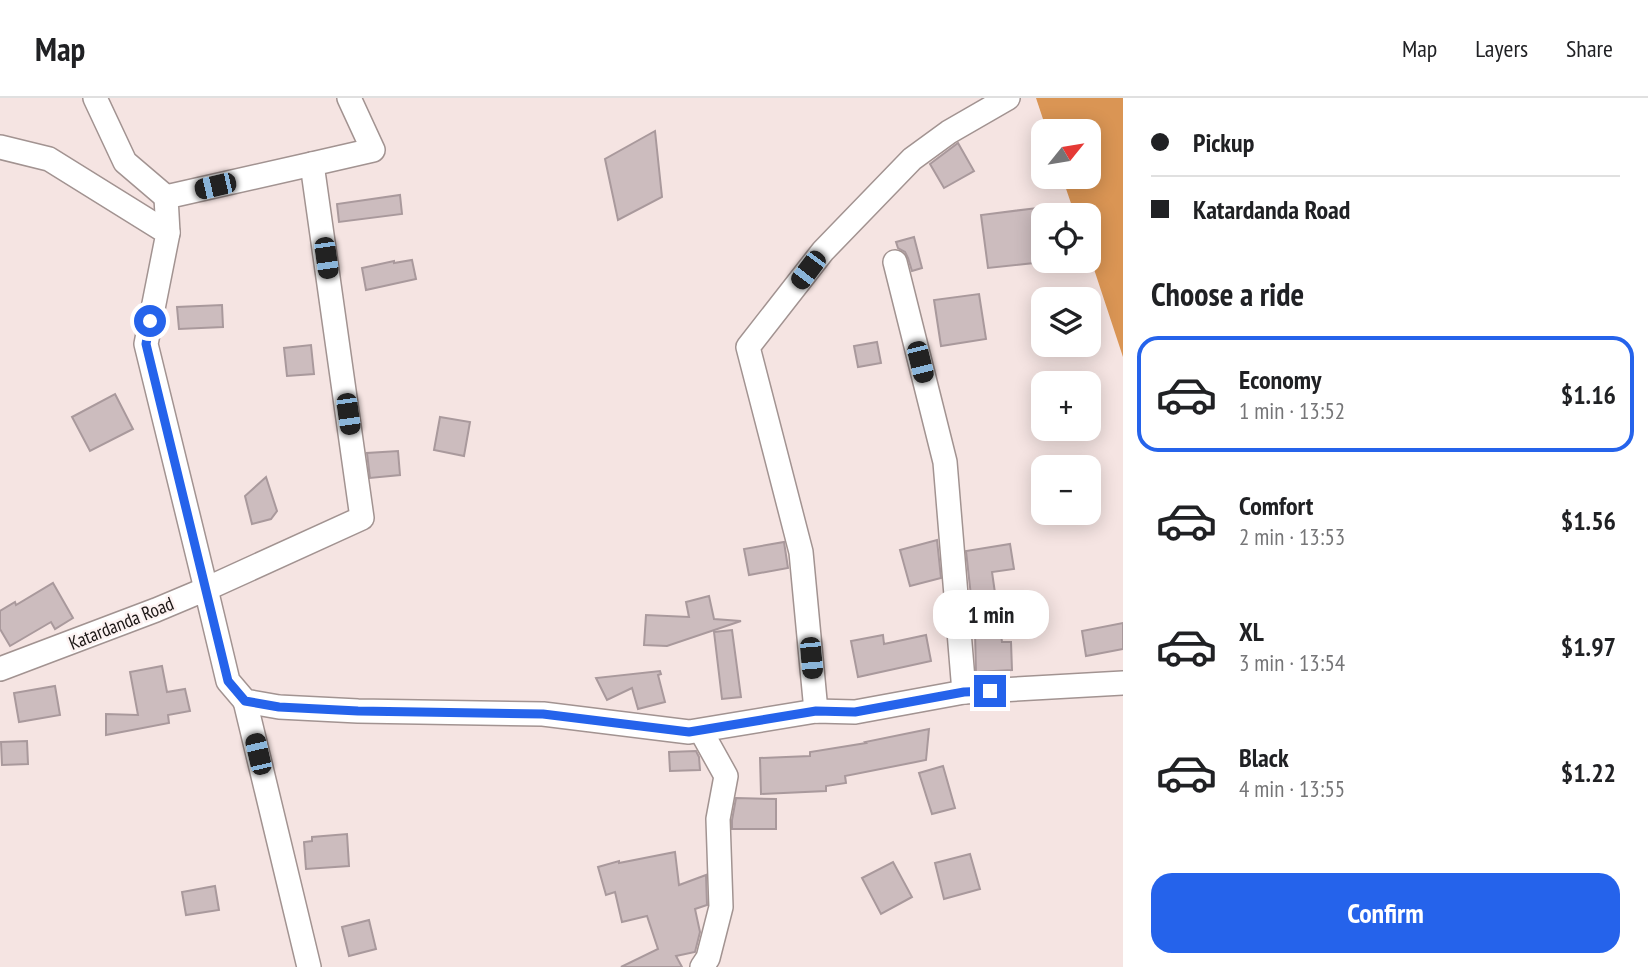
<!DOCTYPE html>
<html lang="en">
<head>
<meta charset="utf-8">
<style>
	:root { --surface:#fff; --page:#f2f2f2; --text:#202124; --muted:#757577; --line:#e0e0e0; --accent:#2563eb }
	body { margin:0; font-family:"PT Sans Narrow",sans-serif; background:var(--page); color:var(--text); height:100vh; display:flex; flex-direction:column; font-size:26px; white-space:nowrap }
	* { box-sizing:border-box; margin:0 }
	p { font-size:23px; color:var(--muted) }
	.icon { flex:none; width:38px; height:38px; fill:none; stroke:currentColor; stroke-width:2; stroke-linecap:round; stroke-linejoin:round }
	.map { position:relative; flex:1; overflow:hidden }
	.drawer { display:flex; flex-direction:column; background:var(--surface); width:525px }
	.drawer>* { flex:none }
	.hud { display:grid; align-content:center; height:154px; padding:0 28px; background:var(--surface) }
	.needle { width:46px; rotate:60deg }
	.tools { position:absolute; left:1031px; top:21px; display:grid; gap:14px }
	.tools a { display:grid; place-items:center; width:70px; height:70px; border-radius:14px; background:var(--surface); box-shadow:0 4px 18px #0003; font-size:35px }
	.end { position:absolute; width:32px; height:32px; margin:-16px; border:9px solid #2563eb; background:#fff; box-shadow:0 0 0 4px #fff }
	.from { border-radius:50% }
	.bubble { position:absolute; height:49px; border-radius:21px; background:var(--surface); box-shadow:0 4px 18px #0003; font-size:23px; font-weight:700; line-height:49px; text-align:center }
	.car { position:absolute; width:21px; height:42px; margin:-21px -10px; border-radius:9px; box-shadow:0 0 5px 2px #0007; background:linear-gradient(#222 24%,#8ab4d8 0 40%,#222 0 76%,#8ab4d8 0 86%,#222 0) }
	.hud b { display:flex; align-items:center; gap:24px; height:66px; font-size:26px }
	.hud b+b { border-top:2px solid var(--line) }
	.hud i { width:18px; height:18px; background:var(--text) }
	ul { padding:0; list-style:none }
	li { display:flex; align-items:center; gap:21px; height:116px; margin:0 14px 10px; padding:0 14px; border:4px solid transparent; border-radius:21px }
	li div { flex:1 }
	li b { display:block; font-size:26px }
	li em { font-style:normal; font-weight:700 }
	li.active { border-color:var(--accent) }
	li>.icon { width:63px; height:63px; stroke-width:1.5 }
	h2 { padding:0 28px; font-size:32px; line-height:84px }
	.action { display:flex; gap:14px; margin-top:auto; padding:14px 28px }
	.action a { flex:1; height:80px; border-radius:21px; background:var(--accent); color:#fff; font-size:28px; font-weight:700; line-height:80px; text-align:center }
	header { display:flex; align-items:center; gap:42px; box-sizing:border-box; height:98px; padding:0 35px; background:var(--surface); border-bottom:2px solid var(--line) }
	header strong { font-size:33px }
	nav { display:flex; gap:38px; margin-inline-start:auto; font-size:24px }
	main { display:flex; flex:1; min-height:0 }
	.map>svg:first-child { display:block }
</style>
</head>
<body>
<header>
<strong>Map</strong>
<nav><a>Map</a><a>Layers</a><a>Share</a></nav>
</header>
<main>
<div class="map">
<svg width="1123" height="869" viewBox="0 0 1123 869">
	<rect width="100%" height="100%" fill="#f5e4e2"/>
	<path fill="#da9554" d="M 1036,0 L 1123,0 L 1123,259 L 1089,156 L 1088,117 L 1075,117 L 1062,79 L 1088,79 L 1088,33 L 1047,33 Z"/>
	<g fill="#ccbcbe" stroke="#a9999c" stroke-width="2">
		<path d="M 655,33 L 662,99 L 618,122 L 605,61 Z"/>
		<path d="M 958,45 L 974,73 L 944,90 L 930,66 Z"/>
		<path d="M 400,97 L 402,116 L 339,124 L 337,106 Z"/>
		<path d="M 1037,110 L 1043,164 L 988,170 L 981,117 Z"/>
		<path d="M 914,139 L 922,170 L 912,173 L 908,160 L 905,154 L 898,150 L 896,144 Z"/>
		<path d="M 412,162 L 416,181 L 366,192 L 362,170 L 394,163 L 394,165 Z"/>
		<path d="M 979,196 L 986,241 L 941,248 L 934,202 Z"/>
		<path d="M 222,207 L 223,229 L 179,231 L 177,209 Z"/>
		<path d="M 877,244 L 881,265 L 858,269 L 854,248 Z"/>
		<path d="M 311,247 L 314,276 L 287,278 L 284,250 Z"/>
		<path d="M 115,296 L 133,331 L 90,353 L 72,319 Z"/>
		<path d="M 440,319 L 470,324 L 464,358 L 434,352 Z"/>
		<path d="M 398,353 L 400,377 L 370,380 L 367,355 Z"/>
		<path d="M 266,379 L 277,413 L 271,421 L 252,426 L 245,398 Z"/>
		<path d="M 937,442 L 941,480 L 910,488 L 900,452 Z"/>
		<path d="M 784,444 L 788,470 L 749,477 L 744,451 Z"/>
		<path d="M 1010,446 L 1014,471 L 992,474 L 1002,544 L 1011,544 L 1012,572 L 976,574 L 975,534 L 966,453 Z"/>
		<path d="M 53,485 L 73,520 L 55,531 L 51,524 L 10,548 L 0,531 L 0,513 L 15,504 L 16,507 Z"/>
		<path d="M 709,498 L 714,521 L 741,523 L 667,548 L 644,547 L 646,517 L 689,519 L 686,504 Z"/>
		<path d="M 1123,525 L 1123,551 L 1086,558 L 1082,533 Z"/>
		<path d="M 732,532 L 741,599 L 722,601 L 714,534 Z"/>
		<path d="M 883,537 L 884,546 L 926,537 L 931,563 L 858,579 L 851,543 Z"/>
		<path d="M 162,568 L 167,594 L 185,591 L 190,613 L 168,617 L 169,625 L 106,637 L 106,616 L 138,617 L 130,574 Z"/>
		<path d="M 660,573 L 661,576 L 658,577 L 665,604 L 638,611 L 632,590 L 607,602 L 596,580 Z"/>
		<path d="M 55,588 L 60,617 L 19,624 L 14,595 Z"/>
		<path d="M 929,631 L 926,662 L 845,678 L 846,685 L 826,688 L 826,693 L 761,696 L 760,660 L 810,658 L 810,654 L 866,645 L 865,644 Z"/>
		<path d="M 27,643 L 28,666 L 2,667 L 1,644 Z"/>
		<path d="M 696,653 L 699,659 L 700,672 L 670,673 L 669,654 Z"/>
		<path d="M 943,668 L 955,710 L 932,716 L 919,675 Z"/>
		<path d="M 736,700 L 776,701 L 776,731 L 732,731 L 732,722 Z"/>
		<path d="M 347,736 L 349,768 L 306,771 L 304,744 L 312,743 L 312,739 Z"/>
		<path d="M 675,754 L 679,787 L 706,777 L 707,807 L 695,811 L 700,834 L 695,854 L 676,858 L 682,869 L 621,869 L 658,851 L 647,818 L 622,824 L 615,794 L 606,797 L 598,769 L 619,763 L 619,765 Z"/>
		<path d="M 970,756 L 980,791 L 944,801 L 935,765 Z"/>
		<path d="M 893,764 L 912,799 L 881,816 L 862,780 Z"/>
		<path d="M 215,788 L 219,812 L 186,817 L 182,794 Z"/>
		<path d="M 369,822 L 376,851 L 349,858 L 342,829 Z"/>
	</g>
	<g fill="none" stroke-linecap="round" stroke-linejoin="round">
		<g stroke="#a29391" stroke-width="26">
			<g id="street">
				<path d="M 95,0 L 125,64 L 166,99"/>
				<path d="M 0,49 L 49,61 L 168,135 L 146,246 L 206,491 L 362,420 L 312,66 L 373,52 L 349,0"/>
				<path d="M 168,135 L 166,99 L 312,66"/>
				<path d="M 895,164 L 945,364 L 964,594"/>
				<path d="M 0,571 L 156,512 L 206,491 L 228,583 L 245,603 L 279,609 L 358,613 L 543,616 L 689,634 L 816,613 L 855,614 L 964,594 L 1123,585"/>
				<path d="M 245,603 L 309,869"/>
				<path d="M 816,613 L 801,454 L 748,249 L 823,153 L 912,61 L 949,34 L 1008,0"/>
				<path d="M 701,633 L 726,678 L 718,721 L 721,809 L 708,860 L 702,869"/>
			</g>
		</g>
		<use href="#street" stroke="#fff" stroke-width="23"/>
	</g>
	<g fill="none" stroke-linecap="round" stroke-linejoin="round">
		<path stroke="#2563eb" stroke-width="9" d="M 150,223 L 146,246 L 228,583 L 245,603 L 279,609 L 358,613 L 543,616 L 689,634 L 816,613 L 855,614 L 964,594 L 990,593"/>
	</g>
	<g text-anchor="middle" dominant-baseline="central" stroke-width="5" stroke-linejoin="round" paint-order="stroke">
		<g font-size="19" fill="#1b1615" stroke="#fdf3f2">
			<text transform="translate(121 525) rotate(-22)">Katardanda Road</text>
		</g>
	</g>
</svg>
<div class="tools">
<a><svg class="needle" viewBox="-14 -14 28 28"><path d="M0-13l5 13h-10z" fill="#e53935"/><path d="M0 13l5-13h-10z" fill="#757577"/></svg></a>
<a><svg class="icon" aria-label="locate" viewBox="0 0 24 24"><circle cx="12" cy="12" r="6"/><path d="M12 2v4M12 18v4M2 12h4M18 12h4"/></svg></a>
<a><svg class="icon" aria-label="layers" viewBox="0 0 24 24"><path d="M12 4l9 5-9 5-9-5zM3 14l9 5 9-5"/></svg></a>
<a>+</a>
<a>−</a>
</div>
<i class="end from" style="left:150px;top:223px"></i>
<i class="end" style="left:990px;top:593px"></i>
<div class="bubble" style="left:933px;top:492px;width:116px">1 min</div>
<i class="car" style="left:215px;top:88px;rotate:257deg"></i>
<i class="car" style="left:326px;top:160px;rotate:172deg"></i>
<i class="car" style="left:808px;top:172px;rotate:217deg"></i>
<i class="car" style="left:920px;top:264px;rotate:166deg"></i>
<i class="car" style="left:348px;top:316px;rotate:172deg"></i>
<i class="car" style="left:811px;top:560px;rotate:175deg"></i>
<i class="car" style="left:258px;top:656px;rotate:347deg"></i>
</div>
<section class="drawer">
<div class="hud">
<b><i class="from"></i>Pickup</b>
<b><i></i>Katardanda Road</b>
</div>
<h2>Choose a ride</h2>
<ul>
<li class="active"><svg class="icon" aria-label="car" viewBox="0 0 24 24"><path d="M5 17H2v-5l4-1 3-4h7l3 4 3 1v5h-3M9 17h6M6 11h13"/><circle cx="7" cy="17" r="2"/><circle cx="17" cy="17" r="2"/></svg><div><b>Economy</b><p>1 min · 13:52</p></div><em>$1.16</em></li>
<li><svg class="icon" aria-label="car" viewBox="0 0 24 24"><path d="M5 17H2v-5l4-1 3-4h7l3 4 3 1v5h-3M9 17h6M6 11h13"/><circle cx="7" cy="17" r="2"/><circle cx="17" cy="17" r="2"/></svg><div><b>Comfort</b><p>2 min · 13:53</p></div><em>$1.56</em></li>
<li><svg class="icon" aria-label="car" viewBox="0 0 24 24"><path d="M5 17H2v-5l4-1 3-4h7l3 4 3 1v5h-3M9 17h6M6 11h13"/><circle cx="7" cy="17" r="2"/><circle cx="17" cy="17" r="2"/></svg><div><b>XL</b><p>3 min · 13:54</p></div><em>$1.97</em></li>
<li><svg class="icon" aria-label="car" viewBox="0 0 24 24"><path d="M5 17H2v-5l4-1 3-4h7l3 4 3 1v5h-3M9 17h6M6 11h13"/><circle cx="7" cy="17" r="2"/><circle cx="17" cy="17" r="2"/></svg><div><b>Black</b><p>4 min · 13:55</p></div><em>$1.22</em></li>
</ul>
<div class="action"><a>Confirm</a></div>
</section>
</main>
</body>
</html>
